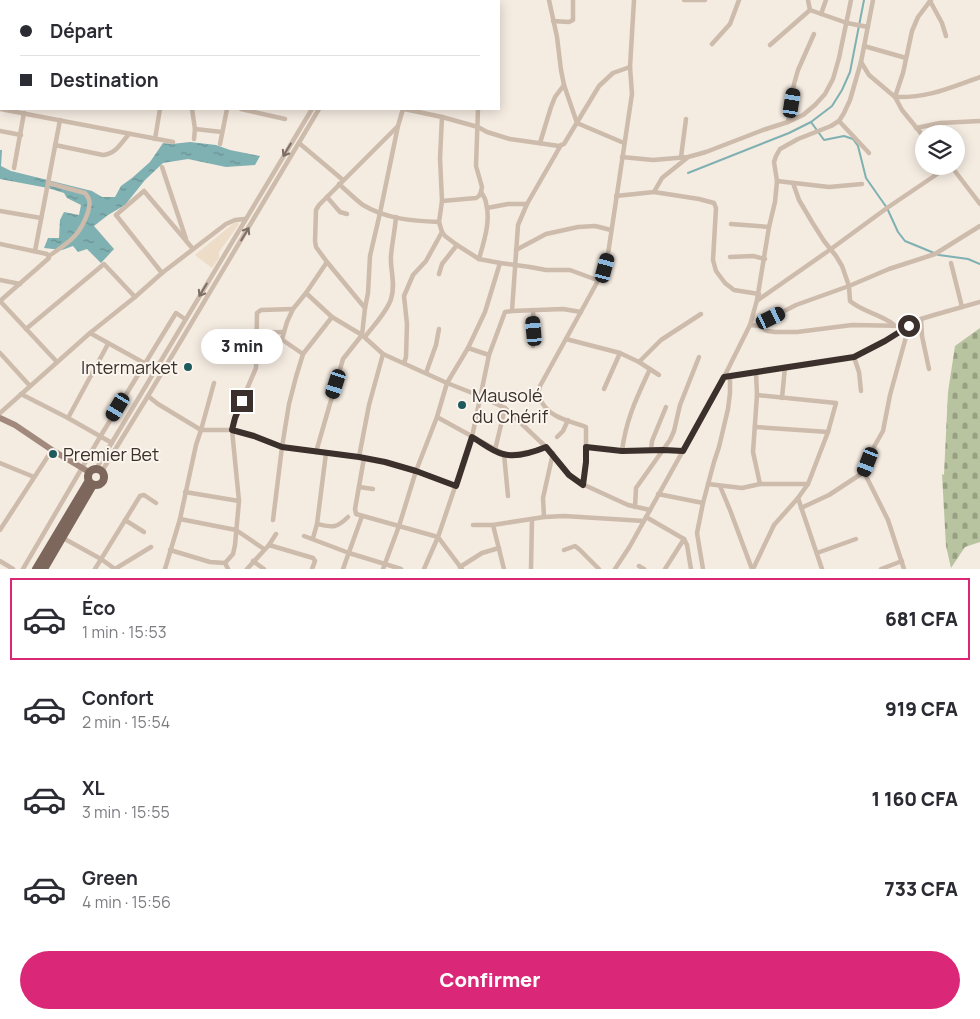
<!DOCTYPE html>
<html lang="fr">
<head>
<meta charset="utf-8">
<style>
	:root { --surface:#fff; --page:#f2f2f3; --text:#2b2b33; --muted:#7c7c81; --line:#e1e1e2; --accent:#db2777 }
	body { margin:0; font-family:Manrope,sans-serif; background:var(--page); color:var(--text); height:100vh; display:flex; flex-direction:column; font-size:19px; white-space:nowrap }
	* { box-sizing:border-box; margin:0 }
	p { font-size:16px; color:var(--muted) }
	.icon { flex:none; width:28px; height:28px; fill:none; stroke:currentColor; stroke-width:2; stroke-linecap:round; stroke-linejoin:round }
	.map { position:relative; height:569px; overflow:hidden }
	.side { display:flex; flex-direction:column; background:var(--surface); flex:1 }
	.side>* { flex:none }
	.guide { position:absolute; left:0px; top:0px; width:500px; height:110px; box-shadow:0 2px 12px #0003; display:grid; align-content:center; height:110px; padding:0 20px; background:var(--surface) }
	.controls { position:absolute; left:915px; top:125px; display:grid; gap:10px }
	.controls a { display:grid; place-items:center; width:50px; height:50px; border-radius:50%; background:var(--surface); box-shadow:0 2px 12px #0003; font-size:25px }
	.end { position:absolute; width:22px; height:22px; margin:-11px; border:6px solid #3b302b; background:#fff; box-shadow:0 0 0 2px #fff }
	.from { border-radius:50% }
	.bubble { position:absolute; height:35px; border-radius:18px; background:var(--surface); box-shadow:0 2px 12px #0003; font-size:16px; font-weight:800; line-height:35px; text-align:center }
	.car { position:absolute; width:15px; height:30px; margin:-15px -8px; border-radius:6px; box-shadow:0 0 4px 1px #0007; background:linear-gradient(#222 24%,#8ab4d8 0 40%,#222 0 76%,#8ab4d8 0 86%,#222 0) }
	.guide b { display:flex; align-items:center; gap:18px; height:48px; font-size:19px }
	.guide b+b { border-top:1px solid var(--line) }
	.guide i { width:12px; height:12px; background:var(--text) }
	ul { padding:9px 0 0; list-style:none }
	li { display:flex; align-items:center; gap:15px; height:82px; margin:0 10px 8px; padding:0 10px; border:2px solid transparent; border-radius:0px }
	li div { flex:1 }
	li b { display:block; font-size:19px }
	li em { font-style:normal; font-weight:800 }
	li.current { border-color:var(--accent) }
	li>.icon { width:45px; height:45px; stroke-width:1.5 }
	.cta { display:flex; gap:10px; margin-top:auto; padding:10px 20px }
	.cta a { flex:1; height:58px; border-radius:30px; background:var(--accent); color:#fff; font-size:20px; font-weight:800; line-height:58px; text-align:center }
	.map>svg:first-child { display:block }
</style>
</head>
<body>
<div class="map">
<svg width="980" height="569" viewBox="0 0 980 569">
	<defs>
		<pattern id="cemetery-stones" width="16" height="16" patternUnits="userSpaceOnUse" patternTransform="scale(1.25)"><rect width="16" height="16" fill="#b8c4a0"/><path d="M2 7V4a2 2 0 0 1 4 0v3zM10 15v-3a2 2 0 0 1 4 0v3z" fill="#97a083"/></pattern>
		<pattern id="water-ripples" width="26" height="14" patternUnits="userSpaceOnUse" patternTransform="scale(1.25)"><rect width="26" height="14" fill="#7fb0b2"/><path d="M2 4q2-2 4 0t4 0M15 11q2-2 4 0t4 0" fill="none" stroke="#699091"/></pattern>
	</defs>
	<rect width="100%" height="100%" fill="#f4ebe1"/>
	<path fill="url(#cemetery-stones)" d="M 980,328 L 980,542 L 965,547 L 951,568 L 946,546 L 942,474 L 944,475 L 948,392 L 955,346 Z"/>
	<path fill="#ecdcc8" d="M 236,222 L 239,224 L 219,252 L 219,258 L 212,268 L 195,255 L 234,223 Z"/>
	<path fill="url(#water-ripples)" d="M 190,142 L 216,145 L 230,150 L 260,156 L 255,165 L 226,167 L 188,159 L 163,163 L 145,180 L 125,205 L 108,215 L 94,226 L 114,249 L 101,263 L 87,249 L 78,252 L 73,246 L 62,250 L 44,248 L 48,238 L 59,238 L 60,220 L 64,212 L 79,215 L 81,205 L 67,198 L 64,193 L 48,188 L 0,179 L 0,150 L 2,150 L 1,166 L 11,171 L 92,191 L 102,197 L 115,197 L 121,186 L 132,178 L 150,162 L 163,143 L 172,144 Z"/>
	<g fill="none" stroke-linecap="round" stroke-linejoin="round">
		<g stroke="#7fb0b2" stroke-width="2">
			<path d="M 811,122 L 824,140 L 844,136 L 853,139 L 858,146 L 866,178 L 887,208 L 898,232 L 905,241 L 939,255 L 968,259 L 980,264"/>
			<path d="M 688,173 L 789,133 L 811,122 L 832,106 L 842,90 L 850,72 L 864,0"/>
		</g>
		<g stroke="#cdbbac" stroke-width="4.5">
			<path d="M 4,0 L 8,1"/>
			<path d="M 122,0 L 127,1"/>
			<path d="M 157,0 L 157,1"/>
			<path d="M 214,0 L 218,1"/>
			<path d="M 251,0 L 252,1"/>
			<path d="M 406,0 L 413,1"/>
			<path d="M 549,0 L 557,37 L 561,70 L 564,85 L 577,123 L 624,143"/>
			<path d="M 684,0 L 705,0"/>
			<path d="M 808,0 L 810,10 L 847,23 L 868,27"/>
			<path d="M 61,1 L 62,0"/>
			<path d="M 201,1 L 202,0"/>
			<path d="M 372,1 L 373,0"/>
			<path d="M 380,1 L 381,0"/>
			<path d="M 468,1 L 468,0"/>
			<path d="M 479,1 L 486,0"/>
			<path d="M 930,1 L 942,23 L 946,36"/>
			<path d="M 821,14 L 826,0"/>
			<path d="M 553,21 L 569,22 L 573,20 L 573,0"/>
			<path d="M 712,44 L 730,24 L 739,0"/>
			<path d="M 770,45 L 810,10"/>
			<path d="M 864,46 L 906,58"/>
			<path d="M 861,62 L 869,75 L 895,97 C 928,98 949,88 980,77"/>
			<path d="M 0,108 L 1,101"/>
			<path d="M 0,109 L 173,142"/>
			<path d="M 192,109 L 195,129 L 194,139"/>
			<path d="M 241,109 L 285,119"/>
			<path d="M 404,109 L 442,117 L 478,127 L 487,132 L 510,139 L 559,146 L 564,144 L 599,86 L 613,73 L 630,67"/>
			<path d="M 442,117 L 440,158 L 442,201 L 439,222 L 442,232 L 445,236 L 457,245 L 479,259 L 500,263 L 530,267 L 546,270 L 570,270 L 597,280"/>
			<path d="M 839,121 L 869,153"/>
			<path d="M 788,122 L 794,84 L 798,70 L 814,34"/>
			<path d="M 916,128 L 940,123 L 980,121"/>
			<path d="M 195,129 L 222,132"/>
			<path d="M 0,131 L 21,135"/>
			<path d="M 924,137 L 902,110 L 895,97 L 903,73 L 912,31 L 918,17 L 931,0"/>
			<path d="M 155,139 L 160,109"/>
			<path d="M 299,143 L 343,180"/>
			<path d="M 540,143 L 551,107 L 555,97 L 564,85"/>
			<path d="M 220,144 L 227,109"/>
			<path d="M 55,145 L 103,155 C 116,154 121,143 129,134"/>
			<path d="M 622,157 L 653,160 L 688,157 L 706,152 L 763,130 L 788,122 L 803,115 L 815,105 L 825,94 L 833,79 L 839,58 L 851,0"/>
			<path d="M 681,157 L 686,119"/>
			<path d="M 951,166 L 980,204"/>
			<path d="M 162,167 L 186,239"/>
			<path d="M 14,168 L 24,113"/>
			<path d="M 777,181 L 829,187 L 862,184"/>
			<path d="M 48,183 L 85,193 C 91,200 90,204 88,212 C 80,236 69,242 49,256"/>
			<path d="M 793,183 L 799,200 L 812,222 L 824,241 L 836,256 L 842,266 L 849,286 L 850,301 C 863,312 880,314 893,324"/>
			<path d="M 339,184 C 347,191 355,199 363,205 C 386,219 413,221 439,222"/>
			<path d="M 654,192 L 699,199 L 714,203 L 716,208 L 713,260 L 716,271 L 725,283 L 734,290 L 759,294"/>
			<path d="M 616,196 L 654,192 L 662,178 L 687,158"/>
			<path d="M 327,197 L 340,212 L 347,214"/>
			<path d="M 442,201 L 476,198 L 479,196 L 481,192 L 482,187 L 476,166 L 478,109"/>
			<path d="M 487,208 L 508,204 L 527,204"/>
			<path d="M 0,211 L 41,218"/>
			<path d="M 731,224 L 769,227"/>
			<path d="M 0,244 L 47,254 L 49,258 L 0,301"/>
			<path d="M 516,250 L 546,234 L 578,227 L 595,226 L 611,230"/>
			<path d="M 35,251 L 60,120"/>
			<path d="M 730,257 L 753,256 L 765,259"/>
			<path d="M 479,259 C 484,241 491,221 486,203 C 486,199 483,195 481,192"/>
			<path d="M 951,263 L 962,307"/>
			<path d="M 162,273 L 116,215 L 144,191 L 193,249"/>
			<path d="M 439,274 L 442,264 L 457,245"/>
			<path d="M 0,280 L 20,284"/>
			<path d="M 306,293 L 332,317 L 362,335 L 383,354 L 447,383 L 480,396 L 505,408 L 546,447 L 569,475 L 580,483 L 628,505 L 650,510"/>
			<path d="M 758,300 L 831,249 L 887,208 L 949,166"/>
			<path d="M 0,301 L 57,362"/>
			<path d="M 365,308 L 327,262 L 316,247 L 315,241 L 316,210 L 319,205 L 397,127"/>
			<path d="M 533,310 L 534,331 L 533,346"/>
			<path d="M 512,311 L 518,225 L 527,204 L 561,145"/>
			<path d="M 921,319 L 922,336 L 929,369"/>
			<path d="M 750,325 L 760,326 L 767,331 L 775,332 L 797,332 L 852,325 L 909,326 L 890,395 L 883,431 L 871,452 L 864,472 L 829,495 L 801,508"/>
			<path d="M 760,326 L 765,321 L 796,305 L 849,286 L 889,269 L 935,254 L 980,226"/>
			<path d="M 26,329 L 104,264 L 135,297"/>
			<path d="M 90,333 L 155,369"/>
			<path d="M 257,333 L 284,332"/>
			<path d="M 365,337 C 373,326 387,312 391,299 C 396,284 390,270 391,256 C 392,243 395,230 396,217"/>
			<path d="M 566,339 L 620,353 L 639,362 L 659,375"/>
			<path d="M 468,348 L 489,355"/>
			<path d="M 0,353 L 30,386"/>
			<path d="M 303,354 L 284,341 L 282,339 L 287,322 L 293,309 L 306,293 L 327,262"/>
			<path d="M 854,357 L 859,372 L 861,391"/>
			<path d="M 639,362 L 661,340 L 701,314"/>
			<path d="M 404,363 L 406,357 L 407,324 L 404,296 L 413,275 L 426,261 L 442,232"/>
			<path d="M 426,373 L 436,345 L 439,329"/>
			<path d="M 756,373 L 757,395 L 753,452 L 760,484"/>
			<path d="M 724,377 L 854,357 L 885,341 L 921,319 L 934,315 L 980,302"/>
			<path d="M 604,389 L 620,353"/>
			<path d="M 21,394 L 68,418 L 112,443"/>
			<path d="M 148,396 L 158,404 L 201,430 L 232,430 L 254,436 L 282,447 L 359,457 L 385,462 L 416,471 L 456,486"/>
			<path d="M 782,398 L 785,367"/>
			<path d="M 0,413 L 90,333 L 135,297 L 162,273 L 226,224 L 235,220 L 245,219"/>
			<path d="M 437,417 L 504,454 C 519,455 532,452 546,447"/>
			<path d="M 68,418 L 108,344"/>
			<path d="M 755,427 L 828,432"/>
			<path d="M 557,437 L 563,431 L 568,420"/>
			<path d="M 586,447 L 622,451 L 663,449 L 683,451"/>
			<path d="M 495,450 L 505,408"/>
			<path d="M 651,450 L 652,441 L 666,407"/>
			<path d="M 622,451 C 626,419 637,397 650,369"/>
			<path d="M 316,452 L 343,359 L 362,335 L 365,308 L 368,293 L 370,256 L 380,213 L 398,126 L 403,109"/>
			<path d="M 504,454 L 508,496"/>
			<path d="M 359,457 L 369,405 L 383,354"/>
			<path d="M 364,458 L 355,509 L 356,514 L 438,537 L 462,569"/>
			<path d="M 0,463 L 34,477"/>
			<path d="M 96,469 L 312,109"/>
			<path d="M 102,471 L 148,396 L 319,109"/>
			<path d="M 864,472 L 888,520 L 904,569"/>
			<path d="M 708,484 L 742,488 L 760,484 L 808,484"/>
			<path d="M 583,485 L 586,462 L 586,427 C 568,420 551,419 541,401 C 538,396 538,392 540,386 L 605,268 L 608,254 L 632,94 L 630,67 L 634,0"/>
			<path d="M 720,486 L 730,510 L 752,569"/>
			<path d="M 359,487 L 373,489"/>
			<path d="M 185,492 L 239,501"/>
			<path d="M 658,494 L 703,503"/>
			<path d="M 798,498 L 822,569"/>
			<path d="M 635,507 L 636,488 L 670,440 L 674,431 L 680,405 L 699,357"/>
			<path d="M 544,517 L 543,498 L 553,453"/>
			<path d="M 646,517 L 684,539 L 665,569"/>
			<path d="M 180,519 L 236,530 L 264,549"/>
			<path d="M 125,520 L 144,532"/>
			<path d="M 273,520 L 282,447 L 289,404 L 296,377 L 303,354 L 332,317"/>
			<path d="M 317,524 C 332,527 336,529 348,517"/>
			<path d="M 473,525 L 493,525 L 544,517 L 564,516 L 644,521"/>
			<path d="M 493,525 L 504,569"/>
			<path d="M 0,530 L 52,450"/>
			<path d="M 304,536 L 349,553 L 401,569"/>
			<path d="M 63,538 L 101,559 L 115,569"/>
			<path d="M 313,538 L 317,524 L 326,453"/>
			<path d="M 684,539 L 687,545 L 691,569"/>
			<path d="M 269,545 L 313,558 L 315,561 L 312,569"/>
			<path d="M 170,550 L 210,562 L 225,563 L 228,569"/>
			<path d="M 564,550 L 575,546 L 580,550 L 599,569"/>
			<path d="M 817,553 L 856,539"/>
			<path d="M 0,561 L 13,569"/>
			<path d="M 253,561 L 264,569"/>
			<path d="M 225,563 L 233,554 L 235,545 L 239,501 L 232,430 L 235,417 L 256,368 L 257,313 L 261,310 L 293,309"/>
			<path d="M 639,566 L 644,569"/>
			<path d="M 460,567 L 482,553 L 499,548"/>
			<path d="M 23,569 L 100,437 L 176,313 L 185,319"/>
			<path d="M 95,569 L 140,496 L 144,495 L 156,503"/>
			<path d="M 115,569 L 151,547"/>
			<path d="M 165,569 L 180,519 L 196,445 L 201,430 L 214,383"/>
			<path d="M 247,569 L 269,545 L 276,534"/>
			<path d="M 343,569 L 362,516"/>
			<path d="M 383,569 L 399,526 L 416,471 L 437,417 L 447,383 L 468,348 L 485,312 L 500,263"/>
			<path d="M 424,569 L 438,537 L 472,437 L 489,355 L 505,312 L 512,311 L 563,309 L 581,312"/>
			<path d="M 531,569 L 532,519"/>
			<path d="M 615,569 L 630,546 L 724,377 L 750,325 L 757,300 L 769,227 L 775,202 L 777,181 L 774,162 L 776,156 L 780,149 L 798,139 L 831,126 L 839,121 L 844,113 L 850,100 L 861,62 L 873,0"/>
			<path d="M 703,569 L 697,533 L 703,503 L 714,462 L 719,447 L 728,409 L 730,393 L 730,377"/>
			<path d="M 753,569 L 774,525 L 798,498 L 808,484 L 828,432 L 836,403 L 757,395"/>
			<path d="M 881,569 L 902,561"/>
		</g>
		<g stroke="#a18a7d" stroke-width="6">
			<path d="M 0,56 L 1,56"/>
			<path d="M 0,418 L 15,425 L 52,450 L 89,472"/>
		</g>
		<g stroke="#7d675c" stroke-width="8">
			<circle cx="96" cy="477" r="8"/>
			<path d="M 36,569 L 88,482"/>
			<path d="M 44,569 L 93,485"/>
		</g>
	</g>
	<defs><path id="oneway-shaft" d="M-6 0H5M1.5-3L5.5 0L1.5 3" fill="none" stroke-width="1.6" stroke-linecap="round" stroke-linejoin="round" transform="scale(1.25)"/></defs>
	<g stroke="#7d6f65">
		<use href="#oneway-shaft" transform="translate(287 150) rotate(121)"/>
		<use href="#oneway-shaft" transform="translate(245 234) rotate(-59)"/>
		<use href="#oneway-shaft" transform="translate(203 290) rotate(121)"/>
	</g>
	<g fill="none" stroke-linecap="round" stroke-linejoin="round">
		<path stroke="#3b302b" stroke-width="6" d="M 242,401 L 235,418 L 232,430 L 254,436 L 282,447 L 359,457 L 385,462 L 416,471 L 456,486 L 472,437 C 481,442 493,452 503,454 C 517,458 534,452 546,447 L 569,475 L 583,485 L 586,462 L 586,447 L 622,451 L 663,450 L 683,451 L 724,377 L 854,357 L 885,341 L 909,326"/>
	</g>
	<g fill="#1f5a5e" stroke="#fbf5ee" stroke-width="2">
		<circle cx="188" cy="367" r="5"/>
		<circle cx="462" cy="405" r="5"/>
		<circle cx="53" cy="454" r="5"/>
	</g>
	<g text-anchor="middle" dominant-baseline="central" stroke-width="4" stroke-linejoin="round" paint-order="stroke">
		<g font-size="18" fill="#3b302b" stroke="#fbf5ee" text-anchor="start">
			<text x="178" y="367" text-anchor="end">Intermarket</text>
			<text x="472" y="395">Mausolé<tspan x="472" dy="21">du Chérif</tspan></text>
			<text x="63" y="454">Premier Bet</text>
		</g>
	</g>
</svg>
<div class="controls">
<a><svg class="icon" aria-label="layers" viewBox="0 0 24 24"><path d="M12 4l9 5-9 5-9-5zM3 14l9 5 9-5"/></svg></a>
</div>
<i class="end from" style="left:909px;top:326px"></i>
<i class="end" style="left:242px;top:401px"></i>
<div class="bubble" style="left:201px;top:329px;width:82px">3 min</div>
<i class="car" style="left:792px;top:103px;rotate:9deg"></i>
<i class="car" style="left:605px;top:268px;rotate:15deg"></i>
<i class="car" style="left:771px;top:318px;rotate:64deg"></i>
<i class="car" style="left:534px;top:331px;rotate:355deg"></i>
<i class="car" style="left:336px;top:384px;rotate:198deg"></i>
<i class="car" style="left:118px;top:407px;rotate:211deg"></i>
<i class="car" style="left:868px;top:462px;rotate:201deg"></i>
<div class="guide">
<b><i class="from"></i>Départ</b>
<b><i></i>Destination</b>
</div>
</div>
<section class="side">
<ul>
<li class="current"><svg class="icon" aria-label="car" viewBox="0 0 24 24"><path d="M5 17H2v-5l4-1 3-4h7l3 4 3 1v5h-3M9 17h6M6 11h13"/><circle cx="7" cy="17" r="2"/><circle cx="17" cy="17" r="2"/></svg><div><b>Éco</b><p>1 min · 15:53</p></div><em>681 CFA</em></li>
<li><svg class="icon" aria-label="car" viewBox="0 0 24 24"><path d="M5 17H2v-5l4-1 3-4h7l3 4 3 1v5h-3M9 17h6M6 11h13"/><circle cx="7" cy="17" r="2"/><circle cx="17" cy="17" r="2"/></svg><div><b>Confort</b><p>2 min · 15:54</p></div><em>919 CFA</em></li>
<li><svg class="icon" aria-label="car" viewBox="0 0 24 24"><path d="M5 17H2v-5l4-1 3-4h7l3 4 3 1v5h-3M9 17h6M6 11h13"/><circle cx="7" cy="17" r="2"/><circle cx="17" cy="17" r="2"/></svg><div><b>XL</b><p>3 min · 15:55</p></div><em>1 160 CFA</em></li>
<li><svg class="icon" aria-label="car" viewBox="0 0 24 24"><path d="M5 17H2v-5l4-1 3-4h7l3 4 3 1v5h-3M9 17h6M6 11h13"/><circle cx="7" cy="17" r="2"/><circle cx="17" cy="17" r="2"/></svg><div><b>Green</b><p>4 min · 15:56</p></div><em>733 CFA</em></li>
</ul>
<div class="cta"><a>Confirmer</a></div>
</section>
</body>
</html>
